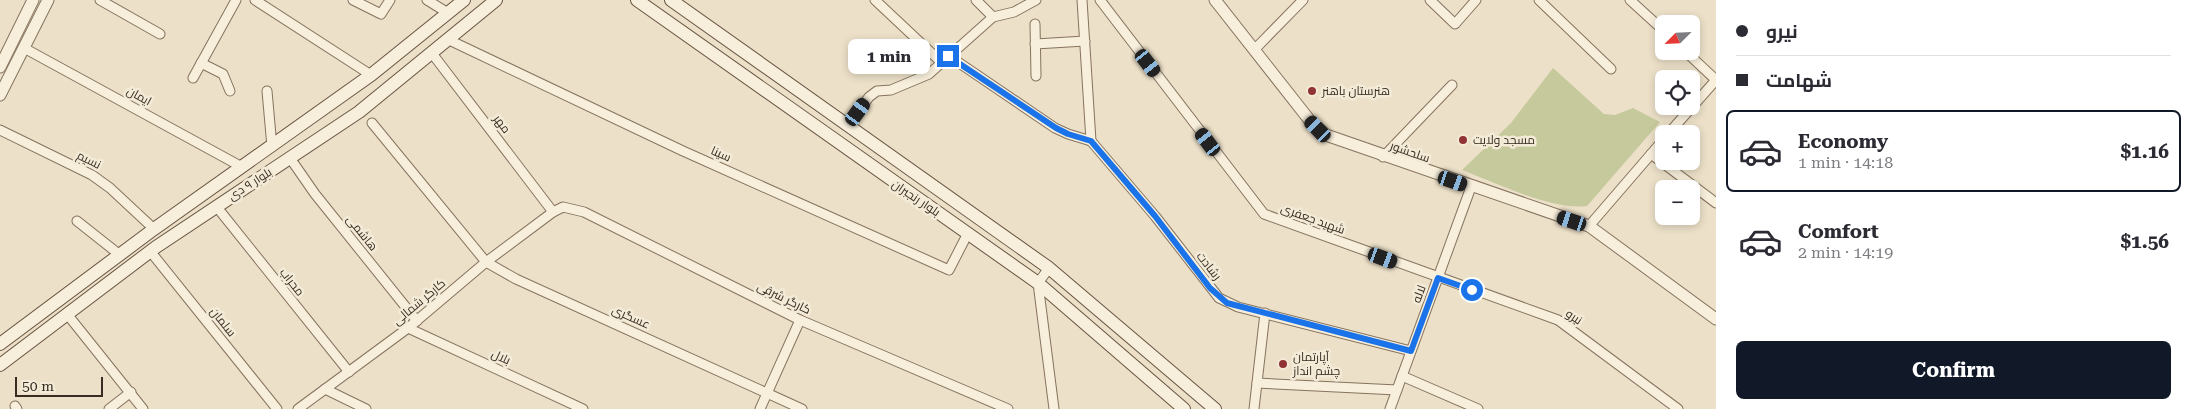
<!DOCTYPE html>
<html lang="en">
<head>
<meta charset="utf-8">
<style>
	:root { --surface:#fff; --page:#f2f2f3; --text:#2b2b33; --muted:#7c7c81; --line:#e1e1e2; --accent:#111827 }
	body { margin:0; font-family:"Roboto Serif",Cairo,serif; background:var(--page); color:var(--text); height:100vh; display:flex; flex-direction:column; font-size:19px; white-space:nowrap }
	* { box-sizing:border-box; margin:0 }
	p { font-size:16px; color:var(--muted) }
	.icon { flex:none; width:28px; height:28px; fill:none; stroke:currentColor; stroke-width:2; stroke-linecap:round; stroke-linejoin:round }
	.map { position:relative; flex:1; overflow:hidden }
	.sheet { display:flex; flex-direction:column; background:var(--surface); width:475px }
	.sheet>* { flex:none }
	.hud { display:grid; align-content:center; height:110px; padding:0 20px; background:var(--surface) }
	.needle { width:32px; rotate:246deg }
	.tools { position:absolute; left:1655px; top:15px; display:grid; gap:10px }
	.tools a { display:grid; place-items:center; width:45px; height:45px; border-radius:8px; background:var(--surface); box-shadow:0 2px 8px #0003; font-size:25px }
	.scale { position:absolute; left:15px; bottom:12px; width:88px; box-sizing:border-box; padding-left:5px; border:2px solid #382b21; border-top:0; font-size:14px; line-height:18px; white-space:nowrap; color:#382b21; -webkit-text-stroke:4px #f3ebd7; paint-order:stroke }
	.end { position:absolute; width:22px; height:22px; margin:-11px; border:6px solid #1a73e8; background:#fff; box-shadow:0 0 0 2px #fff }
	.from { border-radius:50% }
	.bubble { position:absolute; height:35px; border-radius:8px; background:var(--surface); box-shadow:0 2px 8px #0003; font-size:16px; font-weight:700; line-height:35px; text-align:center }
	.car { position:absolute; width:15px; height:30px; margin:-15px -8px; border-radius:6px; box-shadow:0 0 4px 1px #0007; background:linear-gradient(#222 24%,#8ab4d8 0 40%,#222 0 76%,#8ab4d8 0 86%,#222 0) }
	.hud b { display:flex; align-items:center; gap:18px; height:48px; font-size:19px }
	.hud b+b { border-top:1px solid var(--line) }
	.hud i { width:12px; height:12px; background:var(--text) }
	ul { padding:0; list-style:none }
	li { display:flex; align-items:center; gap:15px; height:82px; margin:0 10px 8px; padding:0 10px; border:2px solid transparent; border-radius:8px }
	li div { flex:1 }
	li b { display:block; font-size:19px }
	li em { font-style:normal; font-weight:700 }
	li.on { border-color:var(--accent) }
	li>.icon { width:45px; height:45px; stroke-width:1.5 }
	.button { display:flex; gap:10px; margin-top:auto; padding:10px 20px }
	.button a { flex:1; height:58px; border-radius:8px; background:var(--accent); color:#fff; font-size:20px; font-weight:700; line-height:58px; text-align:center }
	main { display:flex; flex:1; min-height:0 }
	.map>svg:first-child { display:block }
</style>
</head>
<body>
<main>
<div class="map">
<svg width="1716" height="409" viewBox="0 0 1716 409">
	<rect width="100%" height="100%" fill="#ece0c8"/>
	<path fill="#c5c99c" d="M 1553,68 L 1604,114 L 1615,115 L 1633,108 L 1660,122 L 1587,206 C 1553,211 1494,182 1462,170 L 1511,123 Z"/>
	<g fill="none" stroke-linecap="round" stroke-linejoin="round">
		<g stroke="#86735e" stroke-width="11">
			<g id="minor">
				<path d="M 100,0 L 160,34"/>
				<path d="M 255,0 L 371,75"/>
				<path d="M 353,0 L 381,14 L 390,0"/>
				<path d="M 427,0 L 448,13"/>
				<path d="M 875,0 L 941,62"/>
				<path d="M 976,0 L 993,17"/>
				<path d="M 1082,0 L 1091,141"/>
				<path d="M 1100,0 L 1264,214 L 1558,320 L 1678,409"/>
				<path d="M 1430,0 L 1455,24 L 1476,0"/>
				<path d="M 1539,0 L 1611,69"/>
				<path d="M 1630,0 L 1664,31"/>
				<path d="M 1035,24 L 1036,76"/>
				<path d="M 447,39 L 683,151 L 949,270 L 968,233"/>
				<path d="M 1035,44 L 1085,41"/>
				<path d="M 24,48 L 242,167"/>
				<path d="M 1255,49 L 1303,0"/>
				<path d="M 1685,51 L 1716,80"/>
				<path d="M 431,52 L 553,212"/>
				<path d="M 949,56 L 1055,128 L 1068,134 L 1091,141"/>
				<path d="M 201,63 L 223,74 L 230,91"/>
				<path d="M 193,78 L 236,0"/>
				<path d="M 267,91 L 272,147"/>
				<path d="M 858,112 L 869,97 L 877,91 L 891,90 L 929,74 L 993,17 L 1014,12 L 1036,0"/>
				<path d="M 372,123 L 486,262 L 516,279 L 802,409"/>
				<path d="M 0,130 L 92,175 L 110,188 L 154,229"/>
				<path d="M 1668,134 L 1716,80"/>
				<path d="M 1091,141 L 1155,216 L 1219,298 L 1238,307 L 1411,351"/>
				<path d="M 1651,154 L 1716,203"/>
				<path d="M 1383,157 L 1452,85"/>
				<path d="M 290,158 L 315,194 L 417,321"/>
				<path d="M 216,206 L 349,372"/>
				<path d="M 77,221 L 120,255"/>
				<path d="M 1589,226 L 1664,139"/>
				<path d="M 150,251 L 277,409"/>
				<path d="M 1049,268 L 1038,283 L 1054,409"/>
				<path d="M 67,314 L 143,409"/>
				<path d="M 408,328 L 583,409"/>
				<path d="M 1402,376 L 1478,409"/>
				<path d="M 1257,383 L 1397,390"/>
				<path d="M 325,389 L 366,409"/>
				<path d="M 15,406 L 17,409"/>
				<path d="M 109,409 L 131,392"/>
				<path d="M 298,409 L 408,328 L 486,262 L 553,212 L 563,207 L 584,212 L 800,320 L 1008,409"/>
				<path d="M 760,409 L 800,320"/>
				<path d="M 1254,409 L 1265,313"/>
				<path d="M 1390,409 L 1471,187"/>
			</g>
		</g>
		<g stroke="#86735e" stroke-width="13">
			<g id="tertiary">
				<path d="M 1215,0 L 1311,122 L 1326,135 L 1589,226 L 1716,319"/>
				<path d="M 0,67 L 33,0"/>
				<path d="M 0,95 L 48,0"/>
			</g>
		</g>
		<g stroke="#685441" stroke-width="14">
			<g id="secondary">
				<path d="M 637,0 L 1038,283 L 1184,409"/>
				<path d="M 671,0 L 1049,268 L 1215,409"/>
				<path d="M 0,344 L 154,229 L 371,75 L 464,0"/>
				<path d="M 0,365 L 156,247 L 359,112 L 496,0"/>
			</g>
		</g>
		<use href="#minor" stroke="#f7eedb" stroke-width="9"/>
		<use href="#tertiary" stroke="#f7eedb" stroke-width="11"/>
		<use href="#secondary" stroke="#f7eedb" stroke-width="12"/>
	</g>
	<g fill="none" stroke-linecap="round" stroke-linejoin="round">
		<path stroke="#1a73e8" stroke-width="6" d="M 948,56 L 1056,128 L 1068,134 L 1091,141 L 1155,216 L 1210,288 L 1227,303 L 1411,351 L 1438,278 L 1472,290"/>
	</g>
	<g fill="#913235" stroke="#f3ebd7" stroke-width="2">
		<circle cx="1312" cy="91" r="5"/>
		<circle cx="1463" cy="140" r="5"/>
		<circle cx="1283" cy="364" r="5"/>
	</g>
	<g text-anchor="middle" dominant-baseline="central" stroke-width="5" stroke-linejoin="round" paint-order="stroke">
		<g font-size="12" fill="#382b21" stroke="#f3ebd7" text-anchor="start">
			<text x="1322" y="91">هنرستان باهنر</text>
			<text x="1473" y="140">مسجد ولایت</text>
			<text x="1293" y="357">آپارتمان<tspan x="1293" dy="14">چشم انداز</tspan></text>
		</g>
		<g font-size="12" fill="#382b21" stroke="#f3ebd7">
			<text transform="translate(139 96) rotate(29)">ایمان</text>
			<text transform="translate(502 124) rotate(53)">مهر</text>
			<text transform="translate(1410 152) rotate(19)">سلحشور</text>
			<text transform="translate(721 154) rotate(24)">سینا</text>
			<text transform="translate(89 160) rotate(27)">نسیم</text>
			<text transform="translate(250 184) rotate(-33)">بلوار ۹ دی</text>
			<text transform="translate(916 198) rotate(34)">بلوار رنجبران</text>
			<text transform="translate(1313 219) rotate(20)">شهید جعفری</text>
			<text transform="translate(362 233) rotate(51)">هاشمی</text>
			<text transform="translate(1209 266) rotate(52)">رشادت</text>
			<text transform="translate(292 282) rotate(52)">محراب</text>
			<text transform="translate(1419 294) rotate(-70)">لاله</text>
			<text transform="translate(784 298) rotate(26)">کارگر شرقی</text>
			<text transform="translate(419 302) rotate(-40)">کارگر شمالی</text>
			<text transform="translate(631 317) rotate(24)">عسگری</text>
			<text transform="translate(1574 317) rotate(34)">نیرو</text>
			<text transform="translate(223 322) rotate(51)">سلمان</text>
			<text transform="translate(501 357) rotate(25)">بلال</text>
		</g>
	</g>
</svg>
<div class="tools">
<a><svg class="needle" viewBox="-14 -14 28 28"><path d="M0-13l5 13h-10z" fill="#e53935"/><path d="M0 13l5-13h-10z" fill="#7c7c81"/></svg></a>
<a><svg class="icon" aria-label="locate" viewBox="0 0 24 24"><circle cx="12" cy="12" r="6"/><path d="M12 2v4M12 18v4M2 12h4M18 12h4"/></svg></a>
<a>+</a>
<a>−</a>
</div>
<div class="scale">50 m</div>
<i class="end from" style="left:1472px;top:290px"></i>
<i class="end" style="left:948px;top:56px"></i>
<div class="bubble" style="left:848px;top:39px;width:82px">1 min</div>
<i class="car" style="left:1148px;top:63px;rotate:142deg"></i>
<i class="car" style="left:858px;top:112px;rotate:36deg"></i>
<i class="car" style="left:1318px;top:129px;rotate:316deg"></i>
<i class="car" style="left:1208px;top:142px;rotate:323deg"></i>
<i class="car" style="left:1453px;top:181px;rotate:109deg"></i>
<i class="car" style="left:1572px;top:221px;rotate:288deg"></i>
<i class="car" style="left:1383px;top:258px;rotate:110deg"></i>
</div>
<section class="sheet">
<div class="hud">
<b><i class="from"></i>نیرو</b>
<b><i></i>شهامت</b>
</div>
<ul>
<li class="on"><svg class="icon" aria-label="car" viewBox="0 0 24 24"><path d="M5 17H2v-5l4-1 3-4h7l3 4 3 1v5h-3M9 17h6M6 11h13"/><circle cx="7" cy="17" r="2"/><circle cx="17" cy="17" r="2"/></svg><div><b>Economy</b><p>1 min · 14:18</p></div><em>$1.16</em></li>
<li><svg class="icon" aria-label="car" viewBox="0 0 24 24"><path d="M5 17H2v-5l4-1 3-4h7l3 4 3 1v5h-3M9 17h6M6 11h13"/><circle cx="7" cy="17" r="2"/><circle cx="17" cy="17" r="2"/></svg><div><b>Comfort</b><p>2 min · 14:19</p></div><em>$1.56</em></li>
</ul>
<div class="button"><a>Confirm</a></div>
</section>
</main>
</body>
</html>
